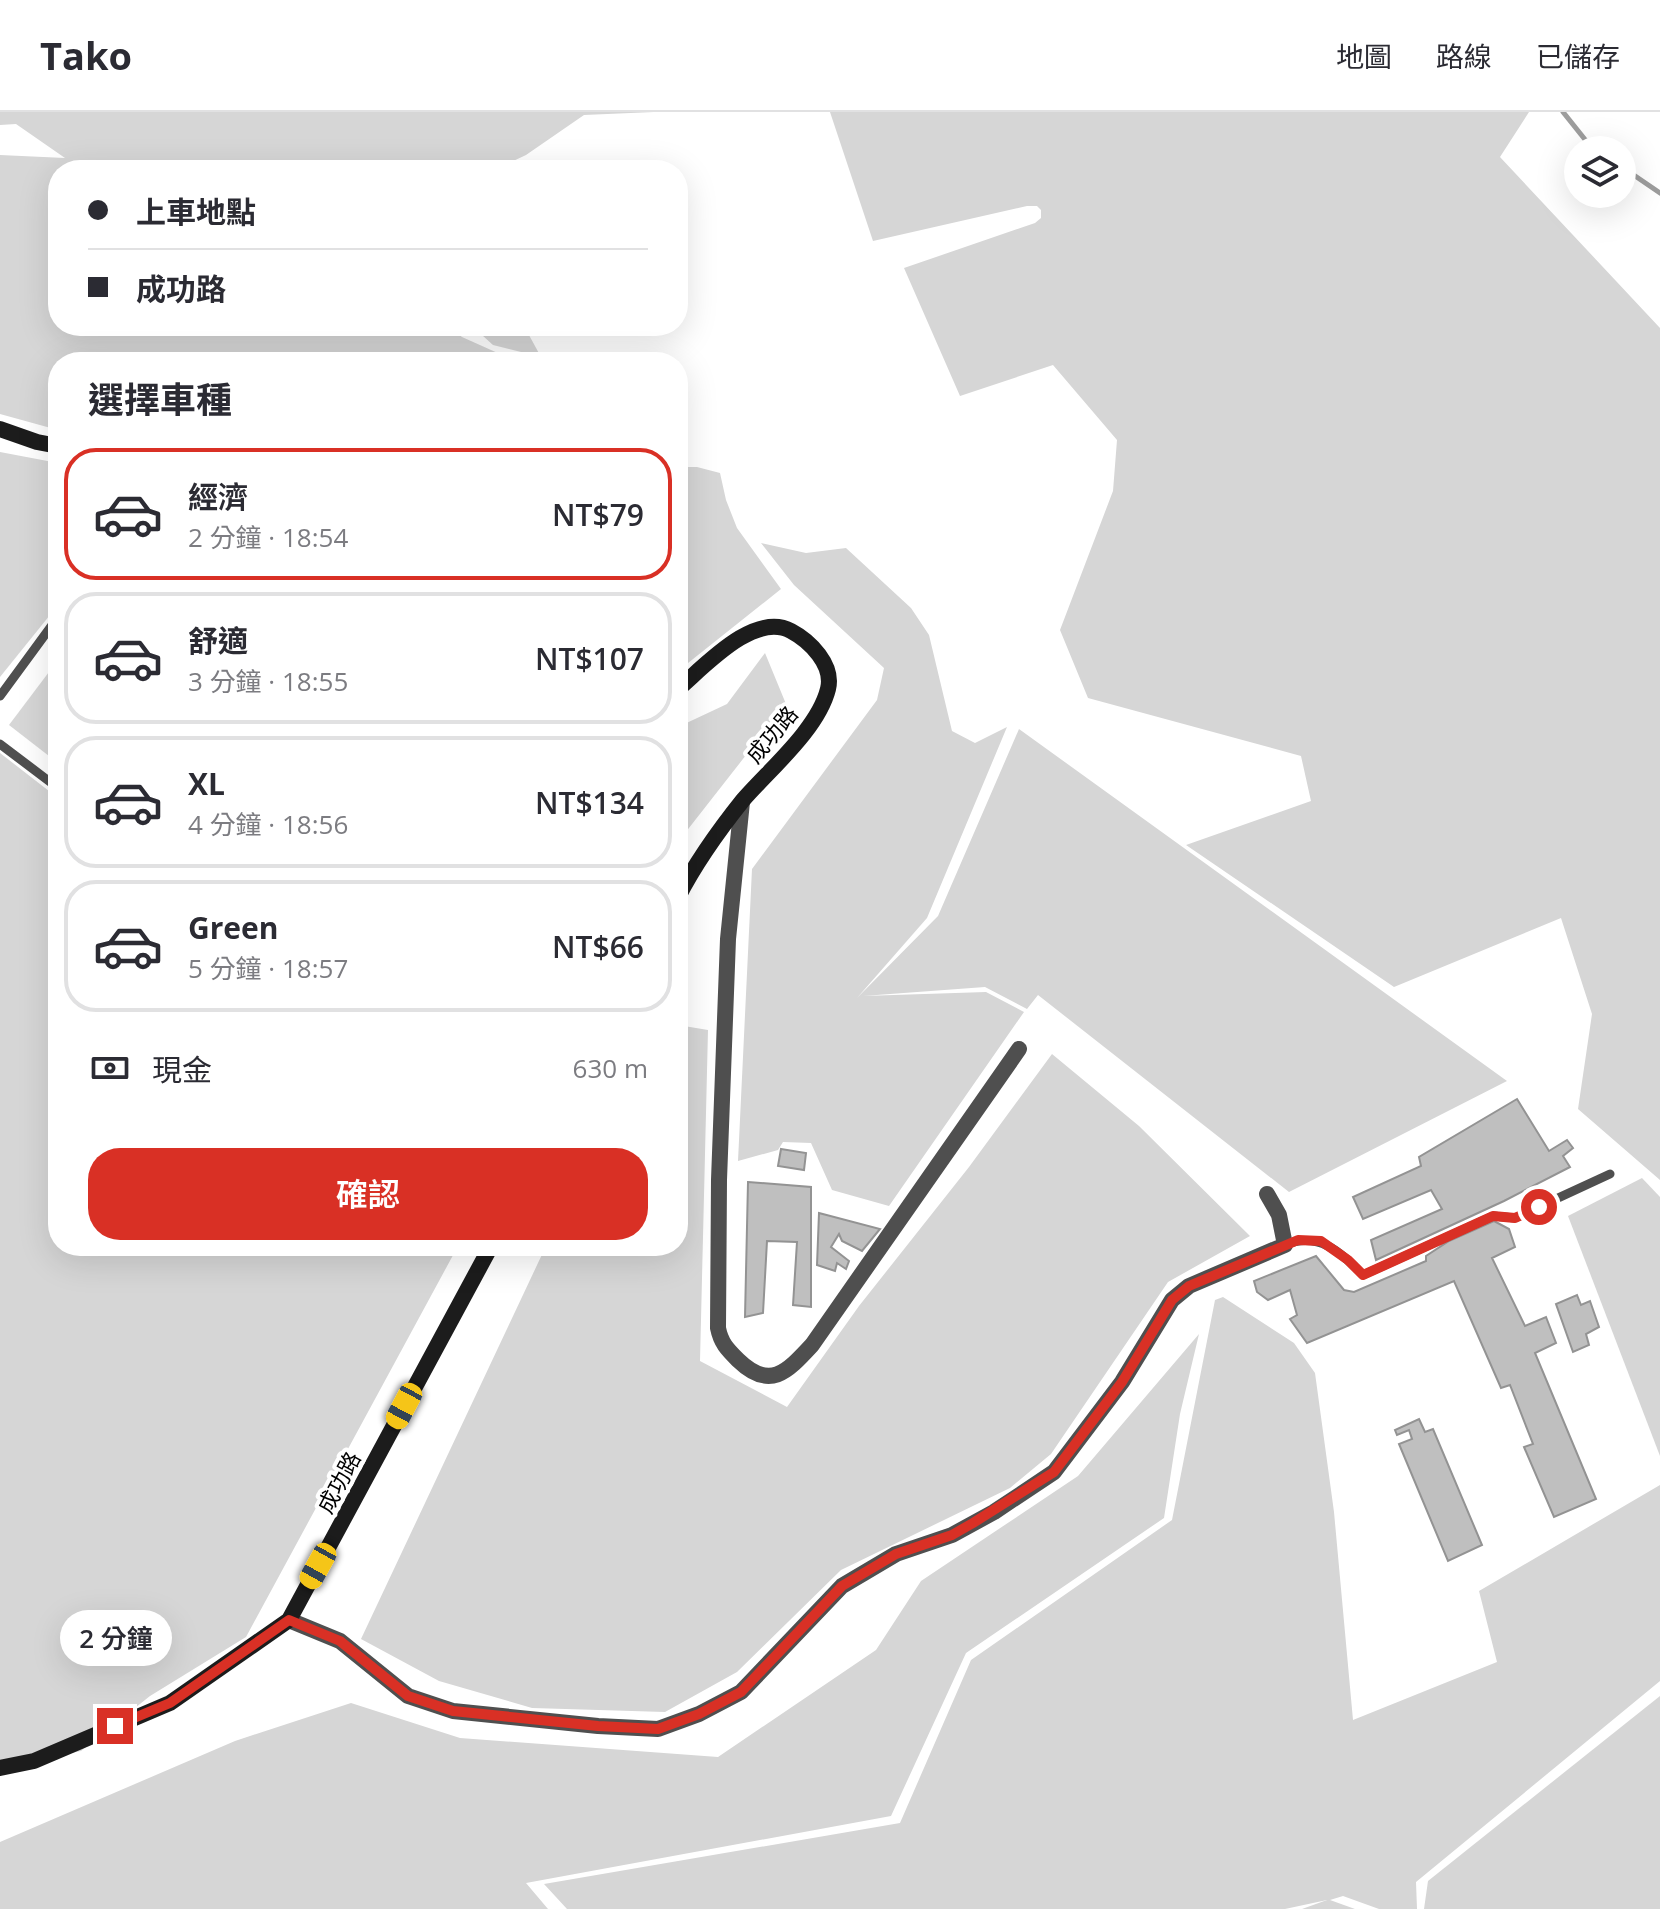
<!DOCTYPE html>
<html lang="zh-TW">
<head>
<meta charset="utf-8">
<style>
	:root { --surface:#fff; --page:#f7f7f7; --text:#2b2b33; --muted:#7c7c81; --line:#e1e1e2; --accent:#d93025 }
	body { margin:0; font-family:"Open Sans","Noto Sans TC",sans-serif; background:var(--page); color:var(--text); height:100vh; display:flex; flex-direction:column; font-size:30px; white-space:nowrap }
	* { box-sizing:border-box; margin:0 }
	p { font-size:26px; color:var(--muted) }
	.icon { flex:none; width:44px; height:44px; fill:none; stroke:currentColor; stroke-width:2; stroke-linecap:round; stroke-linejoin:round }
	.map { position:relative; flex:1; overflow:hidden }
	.side { position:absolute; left:48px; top:240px; width:640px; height:904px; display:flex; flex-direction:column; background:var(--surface); border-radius:32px; box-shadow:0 8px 32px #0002 }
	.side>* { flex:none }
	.banner { position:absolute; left:48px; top:48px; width:640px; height:176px; border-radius:32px; box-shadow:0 8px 32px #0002; display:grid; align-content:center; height:176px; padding:0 40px; background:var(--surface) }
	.controls { position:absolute; left:1564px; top:24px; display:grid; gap:16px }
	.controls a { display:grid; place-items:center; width:72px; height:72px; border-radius:50%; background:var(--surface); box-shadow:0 8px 32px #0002; font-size:40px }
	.end { position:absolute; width:36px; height:36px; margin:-18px; border:10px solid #d93025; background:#fff; box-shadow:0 0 0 4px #fff }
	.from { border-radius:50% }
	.bubble { position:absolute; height:56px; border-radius:28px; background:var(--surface); box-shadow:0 8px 32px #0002; font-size:26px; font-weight:600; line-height:56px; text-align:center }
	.car { position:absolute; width:24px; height:48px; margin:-24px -12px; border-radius:10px; box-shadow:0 0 6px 2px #0007; background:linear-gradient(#f5c518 24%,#345 0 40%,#f5c518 0 76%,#345 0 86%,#f5c518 0) }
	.banner b { display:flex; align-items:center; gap:28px; height:76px; font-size:30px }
	.banner b+b { border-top:2px solid var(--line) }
	.banner i { width:20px; height:20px; background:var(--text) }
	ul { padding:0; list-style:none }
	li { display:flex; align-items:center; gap:24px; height:132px; margin:0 16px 12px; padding:0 24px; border:4px solid var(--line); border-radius:32px }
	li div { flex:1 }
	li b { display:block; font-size:30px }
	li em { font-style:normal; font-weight:600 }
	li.current { border-color:var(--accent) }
	li>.icon { width:72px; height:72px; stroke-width:1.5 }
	h2 { padding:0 40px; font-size:36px; line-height:96px }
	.pay { display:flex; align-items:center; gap:20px; height:88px; padding:0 40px; font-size:30px }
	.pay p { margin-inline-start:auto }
	.cta { display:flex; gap:16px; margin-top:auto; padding:16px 40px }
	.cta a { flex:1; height:92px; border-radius:32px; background:var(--accent); color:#fff; font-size:32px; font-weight:600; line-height:92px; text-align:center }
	header { display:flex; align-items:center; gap:48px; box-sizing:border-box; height:112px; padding:0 40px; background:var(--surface); border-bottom:2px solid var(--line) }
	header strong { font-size:38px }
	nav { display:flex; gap:44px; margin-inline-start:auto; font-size:28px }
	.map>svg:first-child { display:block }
</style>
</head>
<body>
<header>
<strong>Tako</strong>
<nav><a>地圖</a><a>路線</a><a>已儲存</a></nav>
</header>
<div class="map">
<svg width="1660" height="1797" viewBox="0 0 1660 1797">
	<rect width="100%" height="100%" fill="#fff"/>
	<g fill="#d6d6d6">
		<path d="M 0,0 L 654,0 L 584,3 L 526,43 L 494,58 L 58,58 L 58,214 L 448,214 L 462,225 L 518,250 L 58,250 L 58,318 L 0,302 L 0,43 L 65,46 L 16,12 L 0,13 Z"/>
		<path d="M 830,0 L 1529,0 L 1500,45 L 1660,216 L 1660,1068 L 1578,997 L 1592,902 L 1561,806 L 1394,875 L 1186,733 L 1311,689 L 1301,644 L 1088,586 L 1060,518 L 1113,379 L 1117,328 L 1053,253 L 960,284 L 904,156 L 1035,111 L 1041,106 L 1041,98 L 1037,94 L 1027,94 L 873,129 Z"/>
		<path d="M 472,214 L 524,214 L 541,245 L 493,233 Z"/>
		<path d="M 0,340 L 58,351 L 58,493 L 0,565 Z"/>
		<path d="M 678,355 L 697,355 L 720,361 L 726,388 L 737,416 L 781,477 L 678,559 Z"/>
		<path d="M 761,431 L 806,441 L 846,436 L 911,496 L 929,523 L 952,619 L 975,631 L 1007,615 L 927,806 L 857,886 L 938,804 L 1019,617 L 1507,969 L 1289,1080 L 1038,883 L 1027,897 L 985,875 L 863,884 L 986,880 L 1024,900 L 889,1094 L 832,1078 L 811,1031 L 783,1030 L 778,1038 L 738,1049 L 752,757 L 877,588 L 884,556 L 794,473 Z"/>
		<path d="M 765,541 L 786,592 L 678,730 L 678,615 L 727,592 Z"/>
		<path d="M 58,548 L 58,651 L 9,613 Z"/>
		<path d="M 0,641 L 58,686 L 58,1134 L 458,1134 L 246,1525 L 150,1584 L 81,1639 L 0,1656 Z"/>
		<path d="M 678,913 L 708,918 L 700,1249 L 787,1295 L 859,1194 L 969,1055 L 1052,942 L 1139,1014 L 1250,1124 L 1168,1170 L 1051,1342 L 1010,1376 L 841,1458 L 737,1560 L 665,1600 L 532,1596 L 439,1569 L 361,1527 L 546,1134 L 678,1134 Z"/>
		<path d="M 1642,1066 L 1660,1085 L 1660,1344 L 1568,1104 Z"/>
		<path d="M 1223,1185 L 1294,1231 L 1315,1261 L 1334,1400 L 1353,1608 L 1497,1550 L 1479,1479 L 1660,1373 L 1660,1569 L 1416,1770 L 1417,1797 L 1379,1797 L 1343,1784 L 1330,1788 L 1355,1797 L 1302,1797 L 1327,1788 L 1285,1797 L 567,1797 L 544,1772 L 900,1711 L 971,1548 L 1172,1408 L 1215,1188 Z"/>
		<path d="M 1199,1222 L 1180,1302 L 1164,1406 L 966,1541 L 891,1704 L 526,1771 L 548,1797 L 0,1797 L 0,1730 L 235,1629 L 351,1591 L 460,1626 L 718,1645 L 876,1538 L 921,1469 L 1078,1364 Z"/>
		<path d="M 1660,1584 L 1660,1797 L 1424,1797 L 1428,1769 Z"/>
	</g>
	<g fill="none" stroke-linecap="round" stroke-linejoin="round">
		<g stroke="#9d9d9d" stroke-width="5">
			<path d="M 1563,0 L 1587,30 L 1598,38"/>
			<path d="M 1622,55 L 1660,81"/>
		</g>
	</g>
	<g fill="#bfbfbf" stroke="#939393" stroke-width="2">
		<path d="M 1517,987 L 1549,1039 L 1567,1028 L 1573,1036 L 1563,1044 L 1570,1055 L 1504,1089 L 1376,1148 L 1371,1128 L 1442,1097 L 1431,1078 L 1363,1107 L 1353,1085 L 1421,1054 L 1419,1045 Z"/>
		<path d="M 781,1037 L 806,1041 L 804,1058 L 778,1054 Z"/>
		<path d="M 748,1070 L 811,1075 L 811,1195 L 793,1193 L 797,1130 L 767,1129 L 763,1201 L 745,1205 Z"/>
		<path d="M 819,1101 L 880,1117 L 862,1139 L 842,1129 L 839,1122 L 831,1135 L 849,1149 L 846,1157 L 837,1151 L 835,1159 L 817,1153 Z"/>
		<path d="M 1494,1109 L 1509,1117 L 1515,1135 L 1492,1146 L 1525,1214 L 1546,1205 L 1556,1231 L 1535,1241 L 1596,1387 L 1554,1405 L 1524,1335 L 1533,1332 L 1510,1273 L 1501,1276 L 1454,1169 L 1307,1231 L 1290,1207 L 1297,1203 L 1290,1178 L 1268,1188 L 1257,1180 L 1254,1169 L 1316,1144 L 1344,1178 L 1354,1180 L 1426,1149 L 1426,1144 L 1449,1129 Z"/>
		<path d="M 1577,1183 L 1581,1193 L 1590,1189 L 1599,1215 L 1586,1222 L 1589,1233 L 1573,1240 L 1556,1192 Z"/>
		<path d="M 1419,1307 L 1425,1320 L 1433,1317 L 1482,1433 L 1448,1449 L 1399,1332 L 1412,1327 L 1409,1318 L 1397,1323 L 1395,1318 Z"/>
	</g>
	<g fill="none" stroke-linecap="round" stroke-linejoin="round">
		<g stroke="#4f4f4f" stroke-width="9">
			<path d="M 0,584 L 58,505"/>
			<path d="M 0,632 L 58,676"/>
			<path d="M 1285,1133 C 1318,1119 1341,1140 1363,1163 L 1493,1104 L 1515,1106 L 1610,1062"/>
		</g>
		<g stroke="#4f4f4f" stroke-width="16">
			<path d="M 742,690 L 728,827 L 719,1068 L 718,1216 C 721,1231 727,1237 738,1248 C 770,1279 787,1260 812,1233 L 1019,937"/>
			<path d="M 289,1508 L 340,1529 L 408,1584 L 453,1599 L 598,1614 L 658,1617 L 699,1602 L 741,1580 L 842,1474 L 896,1442 L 952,1423 L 994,1400 L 1054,1360 L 1122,1270 L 1172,1188 L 1189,1174 L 1285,1133 L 1279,1103 L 1267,1082"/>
		</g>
		<g stroke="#1c1c1c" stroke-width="16">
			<path d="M 0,317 L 37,330 L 58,334"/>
			<path d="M 678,577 C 704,555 754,499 791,519 C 810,529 834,553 828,577 C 818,617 770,657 743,688 C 719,718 696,750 678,785"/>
			<path d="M 0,1656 L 34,1649 L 170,1591 L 289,1508 L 491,1134"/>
		</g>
	</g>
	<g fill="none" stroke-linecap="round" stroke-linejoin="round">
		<path stroke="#d93025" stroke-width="10" d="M 115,1614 L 170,1591 L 289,1508 L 340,1529 L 408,1584 L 453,1599 L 598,1614 L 658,1617 L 699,1602 L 741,1580 L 842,1474 L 896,1442 L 952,1423 L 973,1411 L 1054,1360 L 1122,1270 L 1172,1188 L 1189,1174 L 1298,1128 L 1321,1129 L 1348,1148 L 1363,1163 L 1493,1104 L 1515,1106 L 1539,1095"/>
	</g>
	<g text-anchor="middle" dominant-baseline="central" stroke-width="8" stroke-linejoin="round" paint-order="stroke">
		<g font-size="22" fill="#000" stroke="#fff">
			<text transform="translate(771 622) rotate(-50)">成功路</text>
			<text transform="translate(338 1370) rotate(-62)">成功路</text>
		</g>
	</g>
</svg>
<div class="controls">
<a><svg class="icon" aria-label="layers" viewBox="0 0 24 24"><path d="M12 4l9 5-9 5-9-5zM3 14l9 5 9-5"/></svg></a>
</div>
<i class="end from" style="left:1539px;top:1095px"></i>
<i class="end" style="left:115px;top:1614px"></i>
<div class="bubble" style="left:60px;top:1498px;width:112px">2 分鐘</div>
<i class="car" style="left:404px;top:1294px;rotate:208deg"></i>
<i class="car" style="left:318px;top:1454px;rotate:209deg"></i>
<div class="banner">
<b><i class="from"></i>上車地點</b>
<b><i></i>成功路</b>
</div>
<section class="side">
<h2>選擇車種</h2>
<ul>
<li class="current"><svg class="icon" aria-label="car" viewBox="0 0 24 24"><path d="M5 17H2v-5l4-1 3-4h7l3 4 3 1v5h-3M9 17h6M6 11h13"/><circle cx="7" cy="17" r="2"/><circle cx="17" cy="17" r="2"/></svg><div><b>經濟</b><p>2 分鐘 · 18:54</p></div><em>NT$79</em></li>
<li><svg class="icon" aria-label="car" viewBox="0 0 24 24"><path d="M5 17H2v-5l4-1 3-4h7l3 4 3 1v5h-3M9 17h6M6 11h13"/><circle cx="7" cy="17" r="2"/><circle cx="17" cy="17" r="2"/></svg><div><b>舒適</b><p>3 分鐘 · 18:55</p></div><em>NT$107</em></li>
<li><svg class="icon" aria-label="car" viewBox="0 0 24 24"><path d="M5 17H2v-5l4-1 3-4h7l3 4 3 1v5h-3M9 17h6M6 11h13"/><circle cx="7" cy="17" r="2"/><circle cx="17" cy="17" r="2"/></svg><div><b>XL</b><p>4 分鐘 · 18:56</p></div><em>NT$134</em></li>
<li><svg class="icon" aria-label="car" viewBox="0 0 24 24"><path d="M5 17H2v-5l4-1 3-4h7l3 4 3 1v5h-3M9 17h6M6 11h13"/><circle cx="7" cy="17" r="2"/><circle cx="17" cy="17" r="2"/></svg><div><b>Green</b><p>5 分鐘 · 18:57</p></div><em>NT$66</em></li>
</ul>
<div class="pay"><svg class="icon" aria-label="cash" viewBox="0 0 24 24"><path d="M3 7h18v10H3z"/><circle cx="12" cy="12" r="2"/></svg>現金<p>630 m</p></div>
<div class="cta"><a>確認</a></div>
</section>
</div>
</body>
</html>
